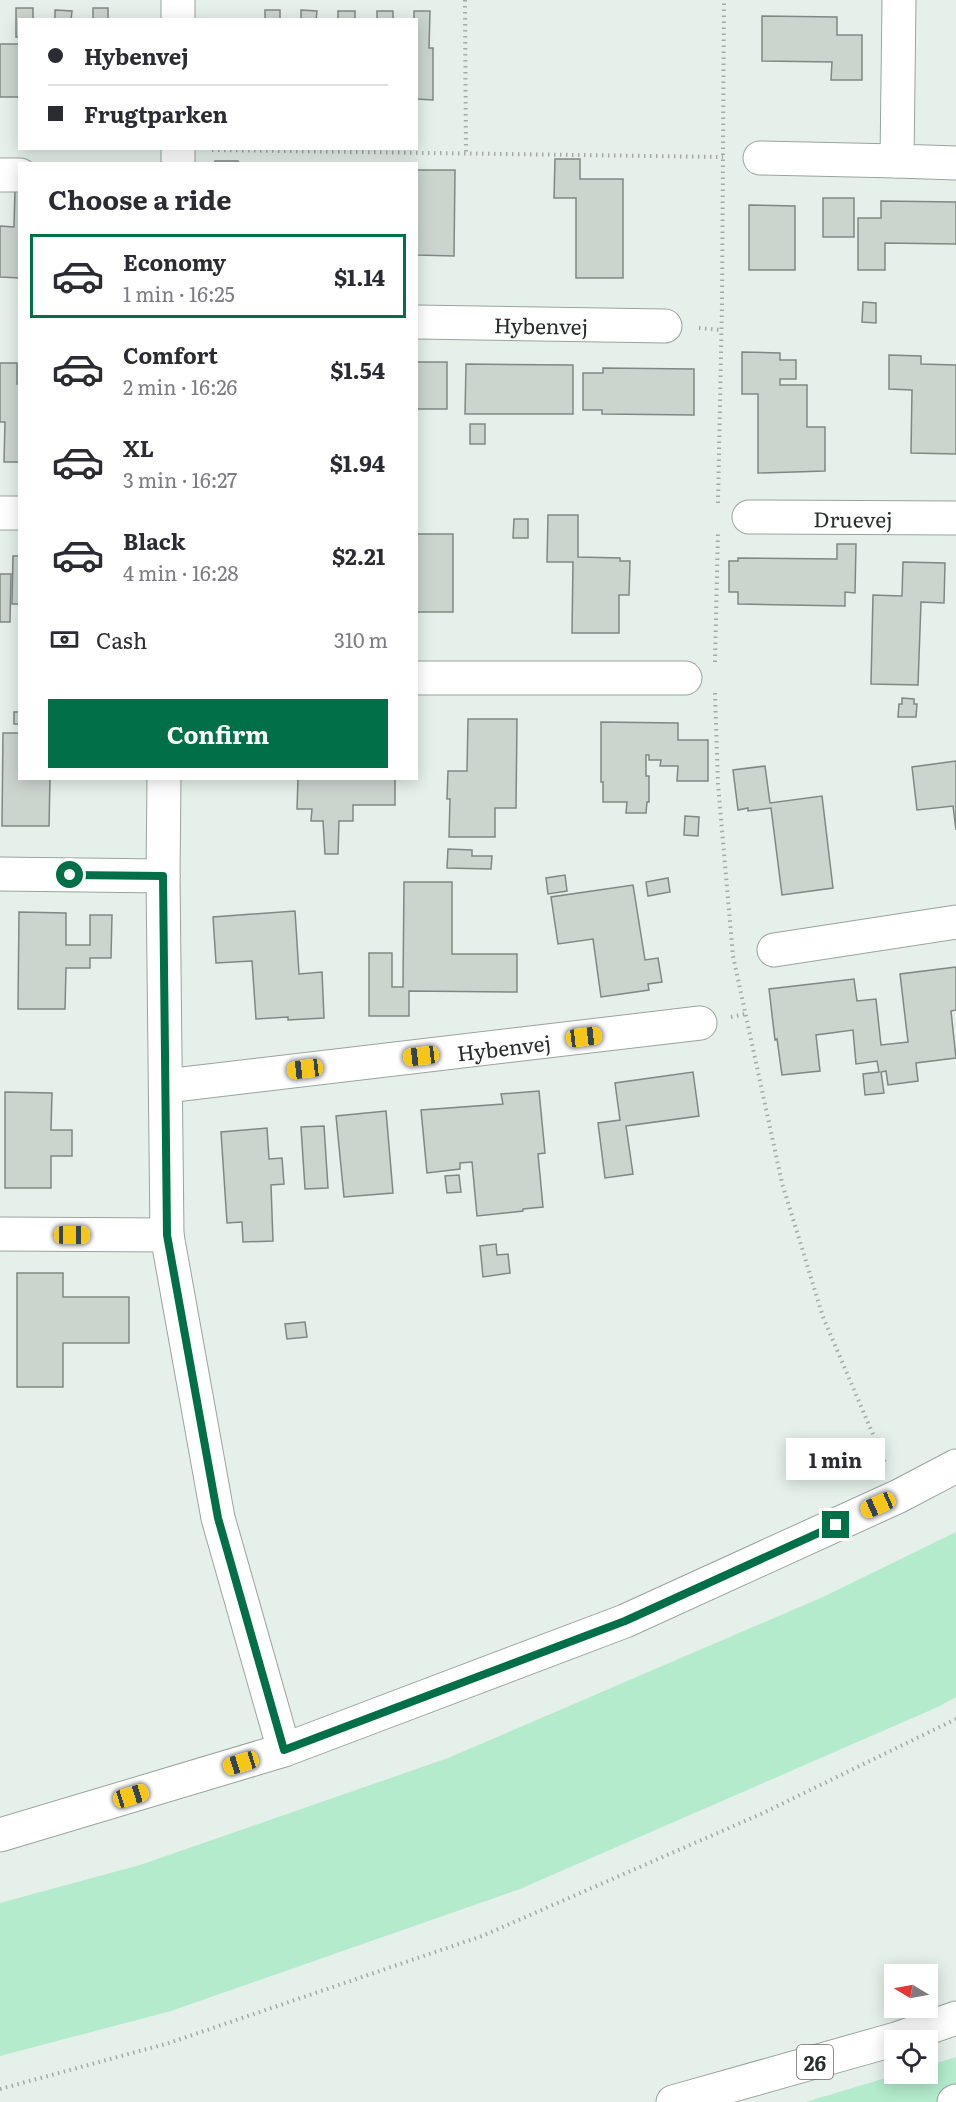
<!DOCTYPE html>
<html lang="en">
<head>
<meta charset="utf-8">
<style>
	:root { --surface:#fff; --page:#f2f2f3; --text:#2b2b33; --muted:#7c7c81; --line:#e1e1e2; --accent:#017048 }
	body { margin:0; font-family:Literata,serif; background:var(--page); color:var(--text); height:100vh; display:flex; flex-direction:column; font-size:22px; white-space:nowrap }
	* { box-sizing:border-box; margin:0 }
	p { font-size:20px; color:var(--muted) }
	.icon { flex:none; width:33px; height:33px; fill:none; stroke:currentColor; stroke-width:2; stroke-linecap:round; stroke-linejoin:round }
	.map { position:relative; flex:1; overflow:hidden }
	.drawer { position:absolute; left:18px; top:162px; width:400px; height:618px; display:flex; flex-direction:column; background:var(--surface); border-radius:0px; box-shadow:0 3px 15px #0003 }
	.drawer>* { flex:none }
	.guide { position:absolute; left:18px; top:18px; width:400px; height:132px; border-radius:0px; box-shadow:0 3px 15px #0003; display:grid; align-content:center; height:132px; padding:0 30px; background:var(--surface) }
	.needle { width:39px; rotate:280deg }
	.tools { position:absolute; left:884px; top:1964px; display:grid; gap:12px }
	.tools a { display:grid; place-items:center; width:54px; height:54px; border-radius:0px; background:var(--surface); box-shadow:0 3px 15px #0003; font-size:30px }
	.end { position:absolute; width:27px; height:27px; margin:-14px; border:8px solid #017048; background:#fff; box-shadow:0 0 0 3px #fff }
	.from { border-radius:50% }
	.bubble { position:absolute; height:42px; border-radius:0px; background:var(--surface); box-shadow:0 3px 15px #0003; font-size:20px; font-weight:700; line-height:42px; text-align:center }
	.car { position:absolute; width:18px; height:36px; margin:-18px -9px; border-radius:8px; box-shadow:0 0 4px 2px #0007; background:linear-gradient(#f5c518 24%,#345 0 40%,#f5c518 0 76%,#345 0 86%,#f5c518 0) }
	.guide b { display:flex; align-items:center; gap:21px; height:57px; font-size:22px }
	.guide b+b { border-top:2px solid var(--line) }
	.guide i { width:15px; height:15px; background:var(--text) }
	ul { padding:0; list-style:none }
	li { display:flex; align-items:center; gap:18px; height:84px; margin:0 12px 9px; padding:0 18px; border:3px solid transparent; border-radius:0px }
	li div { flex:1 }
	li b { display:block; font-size:22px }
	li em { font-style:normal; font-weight:700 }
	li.on { border-color:var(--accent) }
	li>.icon { width:54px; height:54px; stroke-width:1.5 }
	h2 { padding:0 30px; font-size:27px; line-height:72px }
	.pay { display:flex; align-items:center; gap:15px; height:66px; padding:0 30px; font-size:22px }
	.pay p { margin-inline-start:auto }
	.button { display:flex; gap:12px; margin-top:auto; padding:12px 30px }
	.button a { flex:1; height:69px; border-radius:0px; background:var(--accent); color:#fff; font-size:24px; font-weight:700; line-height:69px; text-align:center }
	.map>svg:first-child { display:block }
</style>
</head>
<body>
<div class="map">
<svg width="956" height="2102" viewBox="0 0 956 2102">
	<rect width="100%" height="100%" fill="#e4f0e9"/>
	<g fill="#b3ebcc">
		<path d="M 956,1532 L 956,1697 L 940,1706 L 520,1889 L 171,2011 L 0,2056 L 0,1903 L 140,1865 L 448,1758 L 823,1597 Z"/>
		<path d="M 956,2057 L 956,2102 L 806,2102 L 902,2073 L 927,2073 L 927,2066 Z"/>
	</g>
	<g fill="#cad5ce" stroke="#7f8983" stroke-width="1.5">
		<path d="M 16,8 L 33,8 L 33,20 L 20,20 L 20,97 L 0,97 L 0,44 L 19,44 L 19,37 L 16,37 Z"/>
		<rect x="93" y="8" width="15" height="12"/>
		<path d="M 55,10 L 72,11 L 71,20 L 55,20 Z"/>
		<rect x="265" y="10" width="15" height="10"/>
		<path d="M 301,10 L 317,11 L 316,20 L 301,20 Z"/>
		<rect x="338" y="11" width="17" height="9"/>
		<rect x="377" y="11" width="16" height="9"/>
		<path d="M 414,11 L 430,11 L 429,48 L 433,48 L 433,100 L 417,99 L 417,20 L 414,20 Z"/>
		<path d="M 762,16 L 837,17 L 837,35 L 862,35 L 862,80 L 831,80 L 832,62 L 762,61 Z"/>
		<path d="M 555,159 L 580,159 L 580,179 L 623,179 L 623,278 L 576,278 L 576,198 L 554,198 Z"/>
		<rect x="215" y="161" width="23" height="3"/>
		<path d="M 417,170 L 455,170 L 454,256 L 417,255 Z"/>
		<path d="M 15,190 L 20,191 L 20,278 L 0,277 L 0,226 L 14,227 Z"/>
		<rect x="823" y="198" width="31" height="39"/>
		<path d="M 881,201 L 956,202 L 956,244 L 885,243 L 885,270 L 858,270 L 858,218 L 881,218 Z"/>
		<path d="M 749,205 L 795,206 L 795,270 L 749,270 Z"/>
		<path d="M 863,302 L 876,303 L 876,323 L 862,322 Z"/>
		<path d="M 742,352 L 780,353 L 780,360 L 796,360 L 796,379 L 780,379 L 780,385 L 807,385 L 807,427 L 825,427 L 825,471 L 758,473 L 758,394 L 742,394 Z"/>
		<path d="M 889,355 L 921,356 L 921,364 L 956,365 L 956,454 L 911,453 L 912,390 L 889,389 Z"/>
		<rect x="417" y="362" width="30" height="47"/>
		<path d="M 0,363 L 17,363 L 17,384 L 20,384 L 20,462 L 4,462 L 5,422 L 0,422 Z"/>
		<path d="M 466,364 L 573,365 L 573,414 L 465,414 Z"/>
		<path d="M 603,368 L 694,369 L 694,415 L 602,414 L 602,410 L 583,410 L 583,373 L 603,373 Z"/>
		<rect x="470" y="424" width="15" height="20"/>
		<path d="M 548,515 L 578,515 L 578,557 L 620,558 L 620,561 L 630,561 L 629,595 L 619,595 L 619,633 L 572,633 L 573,562 L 547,562 Z"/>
		<path d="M 514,519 L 528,519 L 528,538 L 513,538 Z"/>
		<rect x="417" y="534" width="36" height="78"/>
		<path d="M 837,544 L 856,544 L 855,593 L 845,592 L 845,606 L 738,604 L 738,592 L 729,592 L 729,561 L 738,561 L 738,558 L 837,559 Z"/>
		<path d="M 13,556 L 20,556 L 20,604 L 12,604 Z"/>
		<path d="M 903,562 L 945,563 L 944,603 L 921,602 L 918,685 L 871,684 L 873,595 L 902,596 Z"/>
		<path d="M 0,574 L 11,574 L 10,622 L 0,622 Z"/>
		<path d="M 902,698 L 914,699 L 914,704 L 917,704 L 916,717 L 898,717 L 899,704 L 902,704 Z"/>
		<rect x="14" y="712" width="6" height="12"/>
		<path d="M 468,719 L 517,719 L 516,808 L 495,808 L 495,837 L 449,837 L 450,799 L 447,799 L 448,771 L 467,771 Z"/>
		<path d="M 601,722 L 678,723 L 678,740 L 708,740 L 708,781 L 677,781 L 678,766 L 660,766 L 661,760 L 649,760 L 649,755 L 646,755 L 646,776 L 649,776 L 649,802 L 647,802 L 646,813 L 626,813 L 627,802 L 603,802 L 603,782 L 601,782 Z"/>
		<path d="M 3,733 L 20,733 L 20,778 L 50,778 L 49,826 L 2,826 Z"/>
		<path d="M 956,761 L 956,830 L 953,806 L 917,810 L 912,767 Z"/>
		<path d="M 765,766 L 770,803 L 822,796 L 833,888 L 782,895 L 771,808 L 748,811 L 748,808 L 738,810 L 733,770 Z"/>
		<path d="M 298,778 L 395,778 L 395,805 L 353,805 L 353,821 L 339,821 L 338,854 L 325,854 L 323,821 L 311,821 L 312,809 L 297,809 Z"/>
		<path d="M 685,816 L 699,817 L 698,836 L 684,835 Z"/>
		<path d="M 448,849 L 472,850 L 472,856 L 492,856 L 491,869 L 447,868 Z"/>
		<path d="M 565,875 L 567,891 L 548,894 L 546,878 Z"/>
		<path d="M 668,878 L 670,892 L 648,896 L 646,882 Z"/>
		<path d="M 404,882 L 452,882 L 452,954 L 517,954 L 517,992 L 409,991 L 409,1016 L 369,1016 L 369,953 L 392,953 L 392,987 L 403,987 Z"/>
		<path d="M 633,885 L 645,960 L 658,958 L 662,982 L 648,984 L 649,990 L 601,997 L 593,939 L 558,944 L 551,897 Z"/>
		<path d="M 295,911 L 299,974 L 322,972 L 324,1018 L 288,1020 L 288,1017 L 256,1019 L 252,961 L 216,963 L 213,917 Z"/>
		<path d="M 19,912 L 66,913 L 66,945 L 90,945 L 90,915 L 112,915 L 111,958 L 90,958 L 90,968 L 66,968 L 65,1009 L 18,1009 Z"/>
		<path d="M 956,967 L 956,1010 L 951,1011 L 956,1058 L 916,1063 L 918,1081 L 888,1085 L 886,1071 L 881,1072 L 884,1093 L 865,1095 L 863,1074 L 879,1072 L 877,1061 L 856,1064 L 853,1030 L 816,1035 L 820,1071 L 782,1075 L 777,1039 L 775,1040 L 769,989 L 854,979 L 857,1001 L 876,999 L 881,1045 L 908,1042 L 900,974 Z"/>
		<path d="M 693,1072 L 699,1116 L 626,1126 L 633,1174 L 605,1178 L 598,1123 L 620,1120 L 615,1083 Z"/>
		<path d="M 539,1091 L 545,1153 L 538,1154 L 543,1207 L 523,1209 L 523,1211 L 477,1216 L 472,1162 L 460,1163 L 460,1169 L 427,1173 L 421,1110 L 503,1104 L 501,1094 Z"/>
		<path d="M 5,1092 L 52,1093 L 51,1130 L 72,1130 L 72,1156 L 51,1156 L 51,1188 L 5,1188 Z"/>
		<path d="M 386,1111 L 393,1193 L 344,1197 L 336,1116 Z"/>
		<path d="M 324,1126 L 328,1188 L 305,1189 L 301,1127 Z"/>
		<path d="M 267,1128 L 269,1159 L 282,1158 L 284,1184 L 271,1185 L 273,1241 L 243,1242 L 242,1222 L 227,1223 L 221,1132 Z"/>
		<path d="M 459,1175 L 461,1192 L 447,1193 L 445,1176 Z"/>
		<path d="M 496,1244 L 497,1255 L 508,1254 L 510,1273 L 483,1277 L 480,1246 Z"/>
		<path d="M 17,1273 L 63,1273 L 63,1297 L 129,1297 L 129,1343 L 63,1343 L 63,1387 L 17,1387 Z"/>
		<path d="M 305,1322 L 307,1337 L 287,1339 L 285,1324 Z"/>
	</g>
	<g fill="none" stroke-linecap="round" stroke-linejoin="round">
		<g stroke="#99a49d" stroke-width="35">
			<g id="minor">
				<path d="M 178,0 L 178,20"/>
				<path d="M 899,0 L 897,161 L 956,163"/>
				<path d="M 760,158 L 897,161"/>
				<path d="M 178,164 L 178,148"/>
				<path d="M 0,175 L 20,175"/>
				<path id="s1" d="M 417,322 L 665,326"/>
				<path d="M 0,513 L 20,513"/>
				<path id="s2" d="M 749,517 L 956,518"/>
				<path d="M 417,678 L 685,678"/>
				<path d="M 164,778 L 163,876 L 167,1235 L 218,1518 L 284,1750"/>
				<path d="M 0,874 L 163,876"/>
				<path d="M 774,950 L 956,922"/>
				<path id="s3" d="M 166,1086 L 700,1023"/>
				<path d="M 0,1234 L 167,1235"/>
				<path d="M 954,2102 L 956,2101"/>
			</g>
		</g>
		<g stroke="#99a49d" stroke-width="35">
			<path id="tertiary" d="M 0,1835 L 284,1750 L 625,1621 L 899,1496 L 956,1466"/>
		</g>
		<g stroke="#99a49d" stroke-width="35">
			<path id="trunk" d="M 673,2102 L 896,2039 L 956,2018"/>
		</g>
		<g stroke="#a2aba5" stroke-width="4" stroke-dasharray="1.5 4.5" stroke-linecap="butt">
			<path d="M 465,0 L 466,154"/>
			<path d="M 212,150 L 723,157"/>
			<path d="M 699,328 L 722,330"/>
			<path d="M 718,503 L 722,305 L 724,0"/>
			<path d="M 715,662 L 718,531"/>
			<path d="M 715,693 L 718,784 L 733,956 L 782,1183 L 823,1317 L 886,1465"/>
			<path d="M 731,1017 L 745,1014"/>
			<path d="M 0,2089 L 169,2043 L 482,1936 L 761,1814 L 956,1719"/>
		</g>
		<use href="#minor" stroke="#fff" stroke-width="33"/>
		<use href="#tertiary" stroke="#fff" stroke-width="33"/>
		<use href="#trunk" stroke="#fff" stroke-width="33"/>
	</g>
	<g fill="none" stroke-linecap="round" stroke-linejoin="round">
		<path stroke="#017048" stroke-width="8" d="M 70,875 L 163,876 L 167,1235 L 218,1518 L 284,1750 L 625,1621 L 836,1525"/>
	</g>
	<g text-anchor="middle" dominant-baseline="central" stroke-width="6" stroke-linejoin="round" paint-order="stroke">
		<rect fill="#fff" stroke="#696c6b" stroke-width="1.5" x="797" y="2045" width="36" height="34" rx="4.5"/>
		<g font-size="20" font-weight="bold" fill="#292d2b">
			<text x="815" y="2062">26</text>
		</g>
		<g font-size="21" fill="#292d2b" stroke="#fff">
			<text stroke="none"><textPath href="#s1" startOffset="124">Hybenvej</textPath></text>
			<text stroke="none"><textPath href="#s2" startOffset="104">Druevej</textPath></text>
			<text stroke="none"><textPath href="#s3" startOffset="340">Hybenvej</textPath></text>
		</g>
	</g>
</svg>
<div class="tools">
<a><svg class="needle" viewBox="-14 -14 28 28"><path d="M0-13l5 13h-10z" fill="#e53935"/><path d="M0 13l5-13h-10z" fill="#7c7c81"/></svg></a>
<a><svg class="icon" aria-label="locate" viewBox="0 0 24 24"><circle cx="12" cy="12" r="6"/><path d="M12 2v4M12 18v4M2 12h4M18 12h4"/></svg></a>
</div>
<i class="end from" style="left:70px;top:875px"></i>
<i class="end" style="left:836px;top:1525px"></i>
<div class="bubble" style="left:786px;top:1438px;width:99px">1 min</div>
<i class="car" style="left:584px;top:1037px;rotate:83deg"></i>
<i class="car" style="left:421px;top:1056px;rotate:263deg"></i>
<i class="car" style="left:305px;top:1069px;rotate:263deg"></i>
<i class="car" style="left:72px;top:1235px;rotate:90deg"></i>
<i class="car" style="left:878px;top:1505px;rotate:246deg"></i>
<i class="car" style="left:241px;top:1763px;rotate:253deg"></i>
<i class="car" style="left:131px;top:1796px;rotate:73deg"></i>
<div class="guide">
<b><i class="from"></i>Hybenvej</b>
<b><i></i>Frugtparken</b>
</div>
<section class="drawer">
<h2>Choose a ride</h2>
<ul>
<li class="on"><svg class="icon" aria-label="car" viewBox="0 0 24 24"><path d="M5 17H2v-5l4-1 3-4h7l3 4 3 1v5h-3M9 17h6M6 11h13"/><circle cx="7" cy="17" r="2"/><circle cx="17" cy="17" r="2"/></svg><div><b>Economy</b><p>1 min · 16:25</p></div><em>$1.14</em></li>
<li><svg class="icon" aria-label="car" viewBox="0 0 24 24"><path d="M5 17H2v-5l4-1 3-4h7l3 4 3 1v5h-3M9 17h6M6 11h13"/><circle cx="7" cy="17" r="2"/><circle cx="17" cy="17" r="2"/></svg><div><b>Comfort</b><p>2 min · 16:26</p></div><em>$1.54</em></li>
<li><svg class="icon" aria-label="car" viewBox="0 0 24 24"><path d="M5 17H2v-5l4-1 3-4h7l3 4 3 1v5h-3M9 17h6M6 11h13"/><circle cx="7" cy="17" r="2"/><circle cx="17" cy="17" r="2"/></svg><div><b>XL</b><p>3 min · 16:27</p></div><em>$1.94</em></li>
<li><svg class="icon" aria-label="car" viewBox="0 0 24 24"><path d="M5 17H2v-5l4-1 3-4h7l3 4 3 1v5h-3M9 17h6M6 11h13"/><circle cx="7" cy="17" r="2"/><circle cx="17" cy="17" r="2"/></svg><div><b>Black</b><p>4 min · 16:28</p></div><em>$2.21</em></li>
</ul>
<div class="pay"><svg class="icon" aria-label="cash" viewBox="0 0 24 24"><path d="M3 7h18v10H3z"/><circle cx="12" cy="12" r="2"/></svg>Cash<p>310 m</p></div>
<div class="button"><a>Confirm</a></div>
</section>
</div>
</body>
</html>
